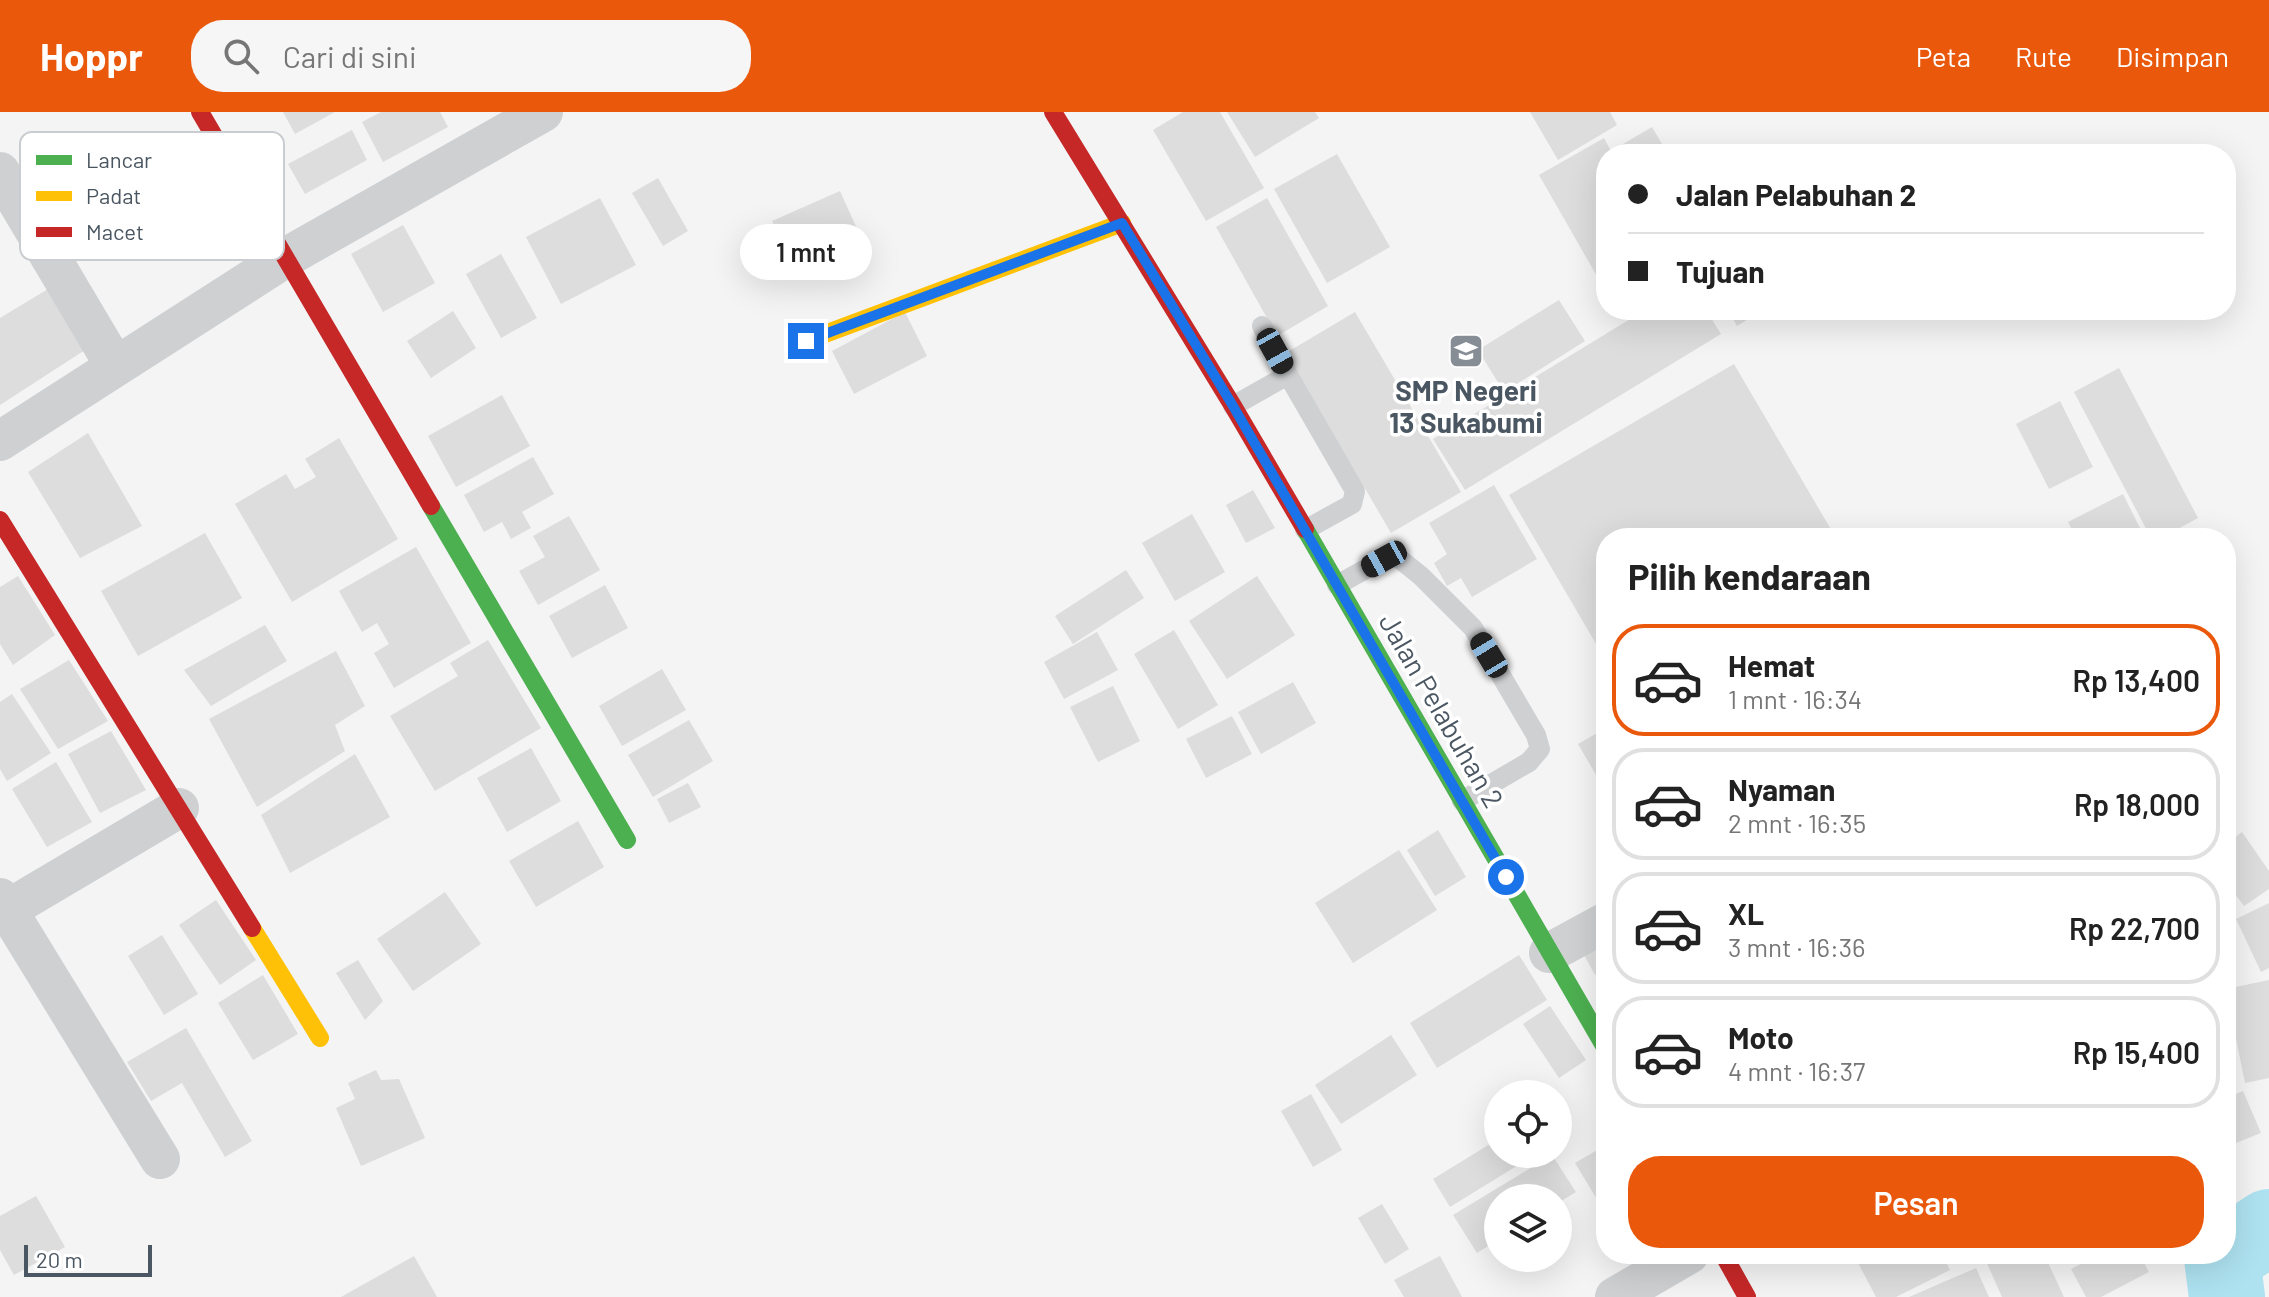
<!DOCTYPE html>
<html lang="id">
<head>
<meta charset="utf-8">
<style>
	:root { --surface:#fff; --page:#f6f6f6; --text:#222; --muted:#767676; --line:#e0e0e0; --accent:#ea580c }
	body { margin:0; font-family:Barlow,sans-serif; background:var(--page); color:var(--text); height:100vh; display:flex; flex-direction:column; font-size:30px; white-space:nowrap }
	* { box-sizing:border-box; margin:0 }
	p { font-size:26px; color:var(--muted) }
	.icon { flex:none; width:44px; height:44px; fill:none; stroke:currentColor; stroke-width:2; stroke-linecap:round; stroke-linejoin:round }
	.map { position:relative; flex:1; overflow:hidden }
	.side { position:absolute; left:1596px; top:416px; width:640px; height:736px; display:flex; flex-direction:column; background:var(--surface); border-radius:32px; box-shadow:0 8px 32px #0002 }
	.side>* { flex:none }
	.guide { position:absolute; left:1596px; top:32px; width:640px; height:176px; border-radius:32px; box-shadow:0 8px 32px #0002; display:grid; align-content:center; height:176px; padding:0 32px; background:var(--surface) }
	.controls { position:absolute; left:1484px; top:968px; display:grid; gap:16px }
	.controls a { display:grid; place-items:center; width:88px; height:88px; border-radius:50%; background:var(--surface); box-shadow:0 8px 32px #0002; font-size:40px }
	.scale { position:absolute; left:24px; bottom:20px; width:128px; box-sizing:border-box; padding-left:8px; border:4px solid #4a5661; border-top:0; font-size:22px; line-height:28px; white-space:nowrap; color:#4a5661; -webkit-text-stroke:6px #fff; paint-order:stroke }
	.end { position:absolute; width:36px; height:36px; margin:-18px; border:10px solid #1a73e8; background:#fff; box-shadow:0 0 0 4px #fff }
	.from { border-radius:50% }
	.bubble { position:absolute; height:56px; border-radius:28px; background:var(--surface); box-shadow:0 8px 32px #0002; font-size:26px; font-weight:600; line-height:56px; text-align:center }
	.car { position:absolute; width:24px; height:48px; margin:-24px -12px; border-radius:10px; box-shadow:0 0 6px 2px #0007; background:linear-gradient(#222 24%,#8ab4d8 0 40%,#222 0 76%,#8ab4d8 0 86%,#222 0) }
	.guide b { display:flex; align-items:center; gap:28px; height:76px; font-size:30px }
	.guide b+b { border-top:2px solid var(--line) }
	.guide i { width:20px; height:20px; background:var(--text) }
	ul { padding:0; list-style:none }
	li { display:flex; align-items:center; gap:24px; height:112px; margin:0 16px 12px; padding:0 16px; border:4px solid var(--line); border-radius:32px }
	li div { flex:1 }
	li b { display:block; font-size:30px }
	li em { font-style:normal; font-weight:600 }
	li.active { border-color:var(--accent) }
	li>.icon { width:72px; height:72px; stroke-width:1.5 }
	h2 { padding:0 32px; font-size:36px; line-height:96px }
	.primary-button { display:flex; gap:16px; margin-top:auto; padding:16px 32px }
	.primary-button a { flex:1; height:92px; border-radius:32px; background:var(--accent); color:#fff; font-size:32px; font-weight:600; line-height:92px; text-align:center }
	header { display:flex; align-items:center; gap:48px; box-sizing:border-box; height:112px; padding:0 40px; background:var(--accent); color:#fff }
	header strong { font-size:38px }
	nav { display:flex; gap:44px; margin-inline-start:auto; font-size:28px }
	.search { width:560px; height:72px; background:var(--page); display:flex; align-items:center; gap:20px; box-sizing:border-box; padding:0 28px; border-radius:32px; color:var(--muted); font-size:30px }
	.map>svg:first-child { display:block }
</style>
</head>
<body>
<header>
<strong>Hoppr</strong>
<div class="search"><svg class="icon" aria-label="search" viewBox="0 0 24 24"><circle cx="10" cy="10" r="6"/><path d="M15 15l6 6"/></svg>Cari di sini</div>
<nav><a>Peta</a><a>Rute</a><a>Disimpan</a></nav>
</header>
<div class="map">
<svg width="2269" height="1185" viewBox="0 0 2269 1185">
	<rect width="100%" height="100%" fill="#f4f4f4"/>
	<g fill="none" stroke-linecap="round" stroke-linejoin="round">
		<path stroke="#aee2f0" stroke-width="76" d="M 2227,1185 L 2222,1146 L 2269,1115"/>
	</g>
	<g fill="#ddddde">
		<path d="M 283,0 L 335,0 L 295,22 Z"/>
		<path d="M 381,0 L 440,0 L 448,15 L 383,50 L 362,10 Z"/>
		<path d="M 1183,0 L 1220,0 L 1264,76 L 1206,109 L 1153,18 Z"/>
		<path d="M 1227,0 L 1315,0 L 1319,6 L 1255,45 Z"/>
		<path d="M 1530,0 L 1610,0 L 1617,13 L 1558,48 Z"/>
		<path d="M 1652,15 L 1668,42 L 1606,42 L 1606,162 L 1598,166 L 1539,63 L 1604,26 L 1611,39 Z"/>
		<path d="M 352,18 L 367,48 L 305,82 L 288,52 Z"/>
		<path d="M 1337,42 L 1390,135 L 1327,171 L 1274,77 Z"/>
		<path d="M 658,66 L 688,119 L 663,134 L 632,81 Z"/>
		<path d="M 840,79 L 863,130 L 796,161 L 772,109 Z"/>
		<path d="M 600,86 L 636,153 L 561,192 L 526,125 Z"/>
		<path d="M 1267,86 L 1328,194 L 1277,224 L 1216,115 Z"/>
		<path d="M 403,113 L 435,171 L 383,200 L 351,142 Z"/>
		<path d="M 501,142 L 537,206 L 501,226 L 466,162 Z"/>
		<path d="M 48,177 L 85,238 L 0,293 L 0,206 Z"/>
		<path d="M 1559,188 L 1585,229 L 1504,280 L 1478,238 Z"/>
		<path d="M 1645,198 L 1706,198 L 1721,222 L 1465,378 L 1433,327 Z"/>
		<path d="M 1728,198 L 1763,198 L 1737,214 Z"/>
		<path d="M 453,199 L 476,236 L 431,266 L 407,229 Z"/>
		<path d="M 905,200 L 927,244 L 854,282 L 832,239 Z"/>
		<path d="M 1355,200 L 1461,380 L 1391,421 L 1286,241 Z"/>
		<path d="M 1734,252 L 1836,426 L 1606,426 L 1606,549 L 1509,383 Z"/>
		<path d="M 2119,256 L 2198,406 L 2161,426 L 2151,426 L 2074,280 Z"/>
		<path d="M 502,283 L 530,334 L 456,375 L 428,324 Z"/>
		<path d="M 2060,289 L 2093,355 L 2049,377 L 2016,312 Z"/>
		<path d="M 88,321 L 142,414 L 80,446 L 28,360 Z"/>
		<path d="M 339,326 L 398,427 L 292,490 L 235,392 L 286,362 L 295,377 L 316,365 L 305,347 Z"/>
		<path d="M 533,345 L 554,382 L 522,400 L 531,416 L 511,427 L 502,410 L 484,420 L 464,383 Z"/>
		<path d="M 1494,373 L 1537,447 L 1472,485 L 1461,466 L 1447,474 L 1434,451 L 1447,442 L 1429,411 Z"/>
		<path d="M 1253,378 L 1275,416 L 1246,431 L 1226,393 Z"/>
		<path d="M 2123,382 L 2145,426 L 2076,426 L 2068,410 Z"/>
		<path d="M 1192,402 L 1225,460 L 1175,489 L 1142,431 Z"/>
		<path d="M 569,404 L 600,458 L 538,493 L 519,459 L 545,445 L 533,424 Z"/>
		<path d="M 205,421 L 242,486 L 138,544 L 101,479 Z"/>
		<path d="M 416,435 L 471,531 L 394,576 L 374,541 L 389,532 L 377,511 L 362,520 L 339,479 Z"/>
		<path d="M 1126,458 L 1144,486 L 1073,532 L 1055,504 Z"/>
		<path d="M 18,464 L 55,523 L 13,553 L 0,532 L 0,475 Z"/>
		<path d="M 1257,464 L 1295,523 L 1227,567 L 1189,509 Z"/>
		<path d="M 605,473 L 628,516 L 572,546 L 549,504 Z"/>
		<path d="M 265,513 L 287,549 L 211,594 L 184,558 Z"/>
		<path d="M 1174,518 L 1218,593 L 1178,617 L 1134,542 Z"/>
		<path d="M 1097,520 L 1118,558 L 1064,587 L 1044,550 Z"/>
		<path d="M 488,528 L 541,616 L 435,679 L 390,604 L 458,564 L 450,551 Z"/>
		<path d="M 336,539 L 365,594 L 335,613 L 345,639 L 257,695 L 209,607 Z"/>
		<path d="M 69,548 L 108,609 L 58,637 L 20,577 Z"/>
		<path d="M 662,557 L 686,598 L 622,634 L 599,594 Z"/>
		<path d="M 1293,570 L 1316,611 L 1261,642 L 1238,600 Z"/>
		<path d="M 1113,574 L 1140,629 L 1098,650 L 1070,595 Z"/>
		<path d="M 12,582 L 51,641 L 7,669 L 0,657 L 0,590 Z"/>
		<path d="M 1232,604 L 1252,642 L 1206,666 L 1186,627 Z"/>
		<path d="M 689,608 L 713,649 L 653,685 L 628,643 Z"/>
		<path d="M 1606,616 L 1606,680 L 1578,632 Z"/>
		<path d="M 111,619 L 146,678 L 100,701 L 68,642 Z"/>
		<path d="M 531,636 L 561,689 L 507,720 L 477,666 Z"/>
		<path d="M 355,642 L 390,705 L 290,761 L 261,703 Z"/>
		<path d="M 56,650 L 92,710 L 47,735 L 12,677 Z"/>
		<path d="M 688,671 L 701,695 L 669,711 L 657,687 Z"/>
		<path d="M 578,709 L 604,755 L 536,795 L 509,749 Z"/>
		<path d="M 1438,718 L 1466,765 L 1435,784 L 1407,738 Z"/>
		<path d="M 2242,720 L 2269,759 L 2269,777 L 2244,794 L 2226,770 L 2226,732 Z"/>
		<path d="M 1399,738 L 1437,798 L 1353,851 L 1315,791 Z"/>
		<path d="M 445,780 L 481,832 L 413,879 L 377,827 Z"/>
		<path d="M 216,788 L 256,848 L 220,873 L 179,813 Z"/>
		<path d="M 2269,791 L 2269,856 L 2261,860 L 2236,807 Z"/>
		<path d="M 1606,817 L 1606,856 L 1595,863 L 1578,832 Z"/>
		<path d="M 162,823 L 198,882 L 164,903 L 128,844 Z"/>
		<path d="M 1519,843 L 1547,888 L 1437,956 L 1410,911 Z"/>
		<path d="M 358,848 L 383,889 L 365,908 L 336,861 Z"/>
		<path d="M 263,863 L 298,922 L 253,948 L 218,891 Z"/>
		<path d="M 2269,868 L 2269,966 L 2245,971 L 2226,877 Z"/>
		<path d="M 1550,894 L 1586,948 L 1559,966 L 1523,912 Z"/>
		<path d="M 186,916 L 252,1029 L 225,1045 L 182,971 L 151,989 L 127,950 Z"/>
		<path d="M 1391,923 L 1417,963 L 1341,1012 L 1315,973 Z"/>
		<path d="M 376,958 L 381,968 L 399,967 L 425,1026 L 361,1054 L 336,996 L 355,987 L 348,971 Z"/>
		<path d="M 2243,979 L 2261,1021 L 2226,1035 L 2226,986 Z"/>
		<path d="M 1311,982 L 1342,1038 L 1313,1055 L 1281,999 Z"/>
		<path d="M 1498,1027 L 1498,1042 L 1536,1042 L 1450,1095 L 1433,1067 Z"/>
		<path d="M 1604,1034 L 1606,1038 L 1606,1102 L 1575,1051 Z"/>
		<path d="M 1552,1043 L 1576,1080 L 1558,1091 L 1558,1086 L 1498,1086 L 1498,1128 L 1477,1141 L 1453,1103 Z"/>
		<path d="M 36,1084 L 65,1135 L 14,1163 L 0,1138 L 0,1104 Z"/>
		<path d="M 1382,1092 L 1409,1137 L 1385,1152 L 1358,1106 Z"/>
		<path d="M 1865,1142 L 1942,1142 L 1950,1158 L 1896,1185 L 1876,1185 L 1856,1147 Z"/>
		<path d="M 1997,1142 L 2044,1142 L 2064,1185 L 2002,1185 L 1985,1147 Z"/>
		<path d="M 2100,1142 L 2139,1142 L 2149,1160 L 2101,1185 L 2086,1185 L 2071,1157 Z"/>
		<path d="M 414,1144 L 437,1185 L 341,1185 Z"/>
		<path d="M 1440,1144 L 1462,1185 L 1404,1185 L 1394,1168 Z"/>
		<path d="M 1976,1156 L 1989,1185 L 1909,1185 Z"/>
	</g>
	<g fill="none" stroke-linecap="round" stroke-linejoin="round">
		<g stroke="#ced0d2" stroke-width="20">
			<path d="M 1262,214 L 1288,263"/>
			<path d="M 1233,294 L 1288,263 L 1355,379 L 1352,392 L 1305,418"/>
			<path d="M 1337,473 L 1384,447 L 1396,444 L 1421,464 L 1473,516 L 1536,623 L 1540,637 L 1529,650 L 1462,689"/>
		</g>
		<g stroke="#ced0d2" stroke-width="40">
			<path d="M 0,60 L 115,254"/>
			<path d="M 0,329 L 285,146 L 543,0"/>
			<path d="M 0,786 L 160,1047"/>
			<path d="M 0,802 L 179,696"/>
			<path d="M 1549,841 L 1606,810"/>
			<path d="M 1615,1185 L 1689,1142"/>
		</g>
		<g stroke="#4caf50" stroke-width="18">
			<path d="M 431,394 L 627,728"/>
			<path d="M 1305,417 L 1606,937"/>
		</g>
		<g stroke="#ffc107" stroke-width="18">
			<path d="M 806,229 L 1122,111"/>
			<path d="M 252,816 L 320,926"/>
		</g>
		<g stroke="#c62828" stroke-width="18">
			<path d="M 200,0 L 431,394"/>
			<path d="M 1053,0 L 1233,294 L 1305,417"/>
			<path d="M 0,408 L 252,816"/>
			<path d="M 1723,1142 L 1747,1185"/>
		</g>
	</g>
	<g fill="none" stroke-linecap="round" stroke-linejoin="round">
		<path stroke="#1a73e8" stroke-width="10" d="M 806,229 L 1122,111 L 1233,294 L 1506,765"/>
	</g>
	<defs>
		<g id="school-square" transform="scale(1.8)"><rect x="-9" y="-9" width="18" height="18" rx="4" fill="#868d94" stroke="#fff"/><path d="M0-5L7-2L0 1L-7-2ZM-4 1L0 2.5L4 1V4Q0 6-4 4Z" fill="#fff"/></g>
	</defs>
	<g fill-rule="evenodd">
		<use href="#school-square" x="1466" y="239"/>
	</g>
	<g text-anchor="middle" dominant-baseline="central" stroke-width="7" stroke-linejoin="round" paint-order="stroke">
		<g font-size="28" font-weight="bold" fill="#4a5661" stroke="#fff">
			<text x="1466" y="278">SMP Negeri<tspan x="1466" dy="32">13 Sukabumi</tspan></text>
		</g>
		<g font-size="28" fill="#4a5661" stroke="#fff">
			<text transform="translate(1442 598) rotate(60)">Jalan Pelabuhan 2</text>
		</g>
	</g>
	<rect x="20" y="20" width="264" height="128" rx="12" fill="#fff" stroke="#c9ccd0" stroke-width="2"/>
	<rect x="36" y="43" width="36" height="10" fill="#4caf50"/>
	<rect x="36" y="79" width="36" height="10" fill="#ffc107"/>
	<rect x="36" y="115" width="36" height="10" fill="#c62828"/>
	<g font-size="22" fill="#4a5661">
		<text x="86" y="56">Lancar</text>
		<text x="86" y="92">Padat</text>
		<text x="86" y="128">Macet</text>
	</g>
</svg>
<div class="controls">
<a><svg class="icon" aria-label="locate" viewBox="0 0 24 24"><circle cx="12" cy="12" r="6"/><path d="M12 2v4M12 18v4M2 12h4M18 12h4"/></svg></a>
<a><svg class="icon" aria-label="layers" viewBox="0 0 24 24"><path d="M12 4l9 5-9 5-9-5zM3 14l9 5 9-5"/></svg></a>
</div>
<div class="scale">20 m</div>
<i class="end from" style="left:1506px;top:765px"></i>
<i class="end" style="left:806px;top:229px"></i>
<div class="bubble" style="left:740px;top:112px;width:132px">1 mnt</div>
<i class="car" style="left:1275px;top:239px;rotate:151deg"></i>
<i class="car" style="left:1384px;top:447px;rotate:241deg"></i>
<i class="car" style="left:1489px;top:543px;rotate:329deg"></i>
<div class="guide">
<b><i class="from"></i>Jalan Pelabuhan 2</b>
<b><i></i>Tujuan</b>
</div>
<section class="side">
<h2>Pilih kendaraan</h2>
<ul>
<li class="active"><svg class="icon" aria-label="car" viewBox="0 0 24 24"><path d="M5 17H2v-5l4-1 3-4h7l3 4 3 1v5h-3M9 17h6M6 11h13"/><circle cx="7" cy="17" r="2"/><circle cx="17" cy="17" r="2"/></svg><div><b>Hemat</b><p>1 mnt · 16:34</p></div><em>Rp 13,400</em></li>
<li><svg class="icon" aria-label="car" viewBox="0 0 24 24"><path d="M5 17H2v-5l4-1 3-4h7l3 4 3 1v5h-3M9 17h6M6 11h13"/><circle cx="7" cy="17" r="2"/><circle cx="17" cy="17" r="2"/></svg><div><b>Nyaman</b><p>2 mnt · 16:35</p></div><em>Rp 18,000</em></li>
<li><svg class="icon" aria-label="car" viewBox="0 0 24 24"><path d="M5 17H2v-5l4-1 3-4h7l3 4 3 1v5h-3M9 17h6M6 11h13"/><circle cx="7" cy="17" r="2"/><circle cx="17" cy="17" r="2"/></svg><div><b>XL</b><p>3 mnt · 16:36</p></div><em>Rp 22,700</em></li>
<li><svg class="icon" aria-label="car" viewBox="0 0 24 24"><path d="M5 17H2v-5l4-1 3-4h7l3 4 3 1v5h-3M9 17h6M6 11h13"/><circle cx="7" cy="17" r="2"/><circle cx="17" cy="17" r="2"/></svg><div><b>Moto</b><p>4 mnt · 16:37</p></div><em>Rp 15,400</em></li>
</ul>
<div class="primary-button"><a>Pesan</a></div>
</section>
</div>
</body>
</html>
